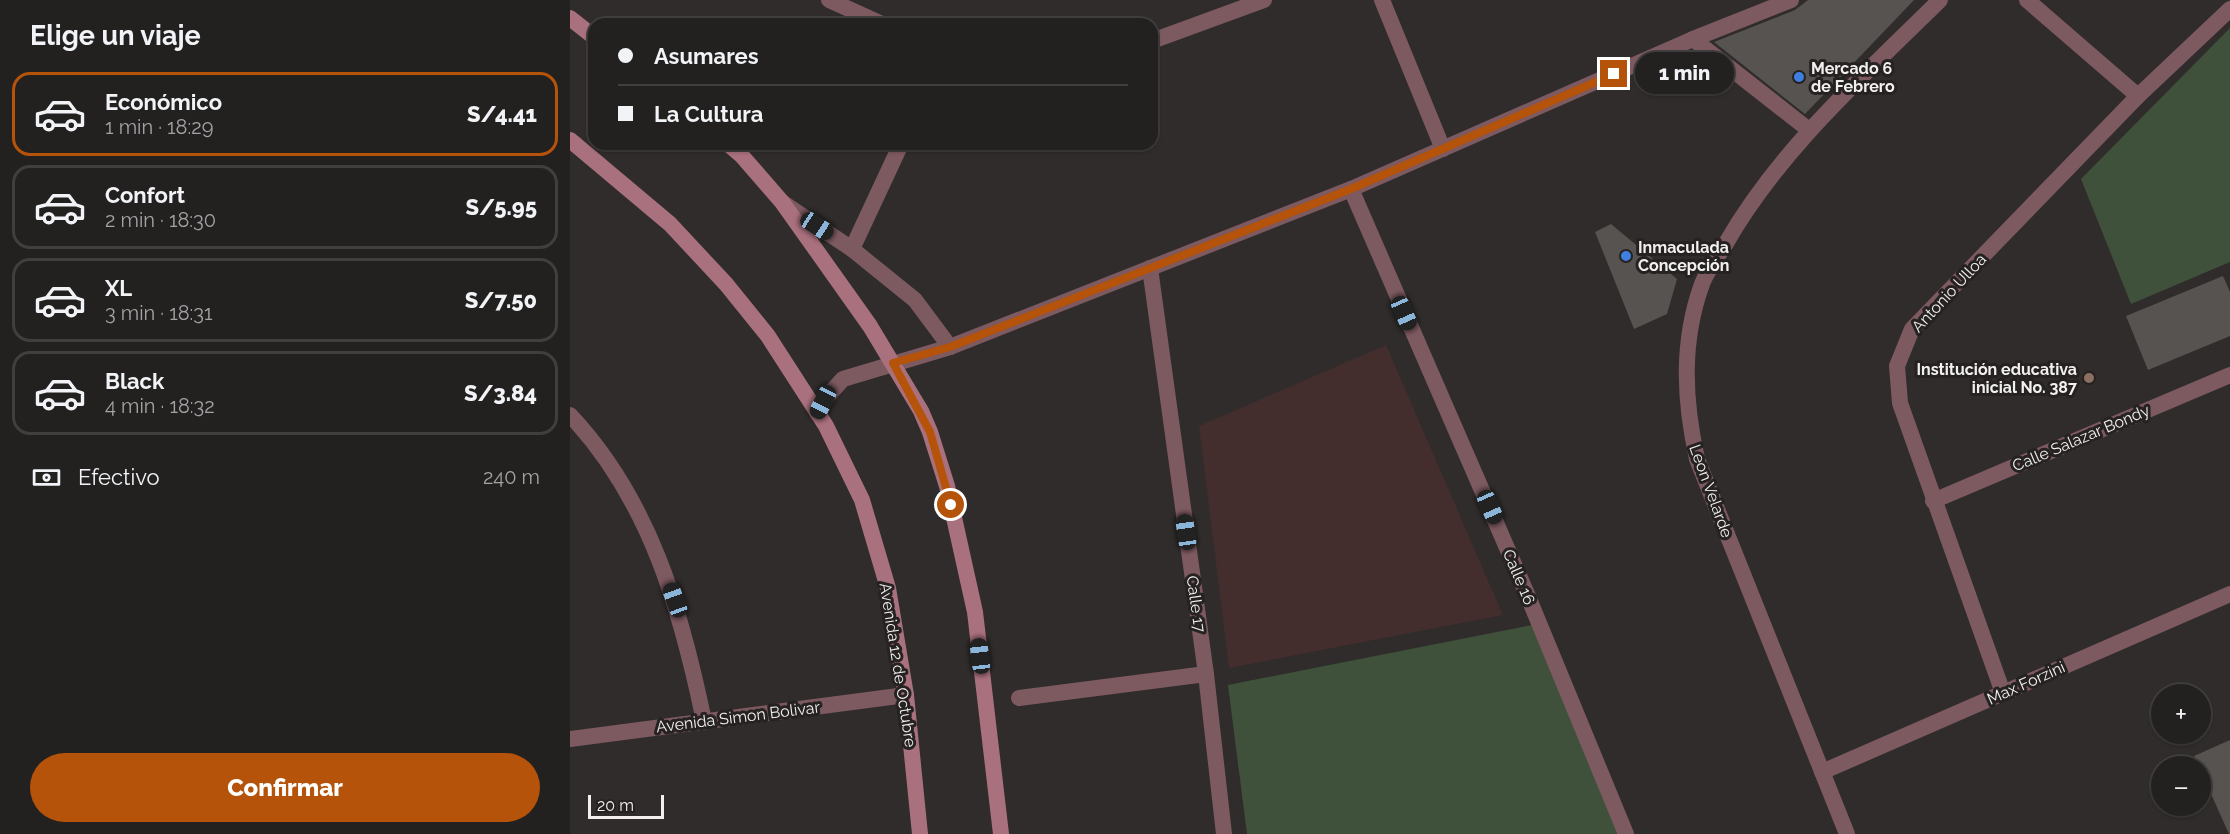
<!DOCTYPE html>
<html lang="es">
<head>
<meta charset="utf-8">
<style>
	:root { --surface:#232120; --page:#2f2e2d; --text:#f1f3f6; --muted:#a3a3a5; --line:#403e3e; --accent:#b45309 }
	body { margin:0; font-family:Raleway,sans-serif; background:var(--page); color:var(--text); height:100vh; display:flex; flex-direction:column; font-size:22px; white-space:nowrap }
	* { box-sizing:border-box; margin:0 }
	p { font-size:20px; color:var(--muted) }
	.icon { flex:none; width:33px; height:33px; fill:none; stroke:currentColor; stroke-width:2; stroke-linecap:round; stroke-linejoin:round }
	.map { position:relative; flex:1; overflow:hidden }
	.panel { display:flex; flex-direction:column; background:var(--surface); width:570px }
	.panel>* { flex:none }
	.hud { position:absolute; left:18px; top:18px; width:570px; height:132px; border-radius:18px; box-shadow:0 2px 4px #0004,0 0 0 2px var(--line); display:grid; align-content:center; height:132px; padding:0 30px; background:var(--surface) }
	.tools { position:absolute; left:1581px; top:684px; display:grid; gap:12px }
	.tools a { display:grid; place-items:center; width:60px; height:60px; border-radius:50%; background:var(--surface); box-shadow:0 2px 4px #0004,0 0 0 2px var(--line); font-size:30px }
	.scale { position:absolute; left:18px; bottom:15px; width:76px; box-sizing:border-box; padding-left:6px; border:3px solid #f2f0ef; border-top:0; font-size:16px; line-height:21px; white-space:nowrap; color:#f2f0ef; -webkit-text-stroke:4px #252221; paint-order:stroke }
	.end { position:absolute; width:27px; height:27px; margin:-14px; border:8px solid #b45309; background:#fff; box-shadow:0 0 0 3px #fff }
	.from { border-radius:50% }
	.bubble { position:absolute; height:42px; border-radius:21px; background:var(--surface); box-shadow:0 2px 4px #0004,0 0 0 2px var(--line); font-size:20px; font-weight:800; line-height:42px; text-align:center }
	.car { position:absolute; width:18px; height:36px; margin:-18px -9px; border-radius:8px; box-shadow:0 0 4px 2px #0007; background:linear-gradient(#222 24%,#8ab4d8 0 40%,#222 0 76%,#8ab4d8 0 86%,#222 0) }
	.hud b { display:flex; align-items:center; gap:21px; height:57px; font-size:22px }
	.hud b+b { border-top:2px solid var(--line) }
	.hud i { width:15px; height:15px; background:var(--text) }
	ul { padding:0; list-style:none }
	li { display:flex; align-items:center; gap:18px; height:84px; margin:0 12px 9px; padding:0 18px; border:3px solid var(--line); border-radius:18px }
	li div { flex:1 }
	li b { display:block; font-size:22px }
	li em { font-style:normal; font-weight:800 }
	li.active { border-color:var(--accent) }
	li>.icon { width:54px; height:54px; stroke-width:1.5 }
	h2 { padding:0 30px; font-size:27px; line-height:72px }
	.pay { display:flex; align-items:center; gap:15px; height:66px; padding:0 30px; font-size:22px }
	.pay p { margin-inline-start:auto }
	.action { display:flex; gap:12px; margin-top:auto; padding:12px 30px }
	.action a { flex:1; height:69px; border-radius:36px; background:var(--accent); color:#fff; font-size:24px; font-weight:800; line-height:69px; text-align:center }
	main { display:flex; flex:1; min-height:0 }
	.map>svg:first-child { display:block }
</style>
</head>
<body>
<main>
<section class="panel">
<h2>Elige un viaje</h2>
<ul>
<li class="active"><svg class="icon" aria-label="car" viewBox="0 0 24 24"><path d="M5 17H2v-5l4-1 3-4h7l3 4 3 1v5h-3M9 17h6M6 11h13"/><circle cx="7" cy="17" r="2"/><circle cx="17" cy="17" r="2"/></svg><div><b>Económico</b><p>1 min · 18:29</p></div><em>S/4.41</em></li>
<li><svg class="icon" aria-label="car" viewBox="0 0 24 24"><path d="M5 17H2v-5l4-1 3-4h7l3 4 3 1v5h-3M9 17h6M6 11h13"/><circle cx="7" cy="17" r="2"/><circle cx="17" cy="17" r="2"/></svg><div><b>Confort</b><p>2 min · 18:30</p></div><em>S/5.95</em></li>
<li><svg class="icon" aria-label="car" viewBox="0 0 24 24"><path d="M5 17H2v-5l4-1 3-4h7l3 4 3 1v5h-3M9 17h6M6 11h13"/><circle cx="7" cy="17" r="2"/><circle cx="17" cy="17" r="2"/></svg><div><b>XL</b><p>3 min · 18:31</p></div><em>S/7.50</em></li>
<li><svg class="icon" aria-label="car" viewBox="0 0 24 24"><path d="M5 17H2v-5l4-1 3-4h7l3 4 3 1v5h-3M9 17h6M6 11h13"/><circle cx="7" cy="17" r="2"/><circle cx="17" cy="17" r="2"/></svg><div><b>Black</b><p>4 min · 18:32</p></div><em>S/3.84</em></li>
</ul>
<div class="pay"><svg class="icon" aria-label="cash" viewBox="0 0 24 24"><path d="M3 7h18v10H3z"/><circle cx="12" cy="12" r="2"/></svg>Efectivo<p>240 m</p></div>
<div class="action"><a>Confirmar</a></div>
</section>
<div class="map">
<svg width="1660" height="834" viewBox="0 0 1660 834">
	<rect width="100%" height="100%" fill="#2f2c2b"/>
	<path fill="#432e2d" d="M 816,345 L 933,615 L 659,668 L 629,426 Z"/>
	<g fill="#3f513b">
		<path d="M 1660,28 L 1660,262 L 1561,304 L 1511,179 Z"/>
		<path d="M 967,624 L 1053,834 L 677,834 L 658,685 Z"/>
	</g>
	<g fill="#565351">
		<path d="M 1238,0 L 1344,0 L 1235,114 L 1144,42 L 1225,10 Z"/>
		<path d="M 1041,224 L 1107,279 L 1097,314 L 1064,329 L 1025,232 Z"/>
		<path d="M 1653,276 L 1660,292 L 1660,336 L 1578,370 L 1556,316 Z"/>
		<path d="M 1660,740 L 1660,834 L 1659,834 L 1624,756 Z"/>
	</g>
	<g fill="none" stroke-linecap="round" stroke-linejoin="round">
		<g stroke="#7d5960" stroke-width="16">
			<path d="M 259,0 L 312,24"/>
			<path d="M 812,0 L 873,149"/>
			<path d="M 1457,0 L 1568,96"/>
			<path d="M 1123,39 L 1239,130"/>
			<path d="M 582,41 L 694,0"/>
			<path d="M 331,144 L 282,249 L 345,300 L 380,347"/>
			<path d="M 781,189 L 957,594 L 1056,834"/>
			<path d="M 213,203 L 282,249"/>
			<path d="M 580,268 L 636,674 L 654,834"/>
			<path d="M 247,413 L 253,401 L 273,379 L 380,347 L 781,189 L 1123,39 L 1221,0"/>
			<path d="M 0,415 C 80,500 111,610 134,721"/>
			<path d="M 1363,501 L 1660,375"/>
			<path d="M 1433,693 L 1330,403 L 1327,366 L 1342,329 L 1568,96 L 1660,9"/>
			<path d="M 449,698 L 636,674"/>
			<path d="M 0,739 L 336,695"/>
			<path d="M 1252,772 L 1660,594"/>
			<path d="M 1277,834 L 1127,459 C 1114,400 1111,342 1132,284 C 1137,271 1147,257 1155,245 C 1209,150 1293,76 1370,0"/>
		</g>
		<g stroke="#a9707d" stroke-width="16">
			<path d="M 0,18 L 24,37"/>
			<path d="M 0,140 L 100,224 L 156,284 L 198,336 L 256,426 L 292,500 L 318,588 L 336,695 L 350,834"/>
			<path d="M 158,144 L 172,156 L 212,202 L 300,326 L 351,411 L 360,432 L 377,486 L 405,612 L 431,834"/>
		</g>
	</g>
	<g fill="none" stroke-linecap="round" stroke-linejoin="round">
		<path stroke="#b45309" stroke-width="8" d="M 381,505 L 360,432 L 323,363 L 380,347 L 781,189 L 1044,74"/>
	</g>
	<g fill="#3f7fe0" stroke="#252221" stroke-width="2">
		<circle cx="1229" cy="77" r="6"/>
		<circle cx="1056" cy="256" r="6"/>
	</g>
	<circle fill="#8d6e63" stroke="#252221" stroke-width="2" cx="1519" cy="378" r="6"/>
	<g text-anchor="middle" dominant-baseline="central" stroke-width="6" stroke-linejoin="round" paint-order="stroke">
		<g font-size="16" font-weight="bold" fill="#f2f0ef" stroke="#252221" text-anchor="start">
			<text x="1241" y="68">Mercado 6<tspan x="1241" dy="18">de Febrero</tspan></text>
			<text x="1068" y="247">Inmaculada<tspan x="1068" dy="18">Concepción</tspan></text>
			<text x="1507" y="369" text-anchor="end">Institución educativa<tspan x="1507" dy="18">inicial No. 387</tspan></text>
		</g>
		<g font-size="16" fill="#f2f0ef" stroke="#252221">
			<text transform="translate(1379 293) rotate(-47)">Antonio Ulloa</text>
			<text transform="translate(1511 438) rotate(-23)">Calle Salazar Bondy</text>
			<text transform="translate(1141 491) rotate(70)">Leon Velarde</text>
			<text transform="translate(949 577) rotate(67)">Calle 16</text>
			<text transform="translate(626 604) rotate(82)">Calle 17</text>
			<text transform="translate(328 665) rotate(81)">Avenida 12 de Octubre</text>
			<text transform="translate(1456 683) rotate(-24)">Max Forzini</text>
			<text transform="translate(168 717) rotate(-7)">Avenida Simon Bolivar</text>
		</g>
	</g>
</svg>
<div class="tools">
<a>+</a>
<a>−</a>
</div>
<div class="scale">20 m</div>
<i class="end from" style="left:381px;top:505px"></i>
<i class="end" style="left:1044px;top:74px"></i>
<div class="bubble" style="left:1065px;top:52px;width:99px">1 min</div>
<i class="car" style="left:247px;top:226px;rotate:123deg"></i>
<i class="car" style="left:834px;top:313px;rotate:156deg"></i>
<i class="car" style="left:253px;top:402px;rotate:207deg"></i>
<i class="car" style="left:920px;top:507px;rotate:156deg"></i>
<i class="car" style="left:616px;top:532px;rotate:352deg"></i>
<i class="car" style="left:105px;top:600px;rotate:340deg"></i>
<i class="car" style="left:410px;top:656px;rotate:353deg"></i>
<div class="hud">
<b><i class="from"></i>Asumares</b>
<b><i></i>La Cultura</b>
</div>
</div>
</main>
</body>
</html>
